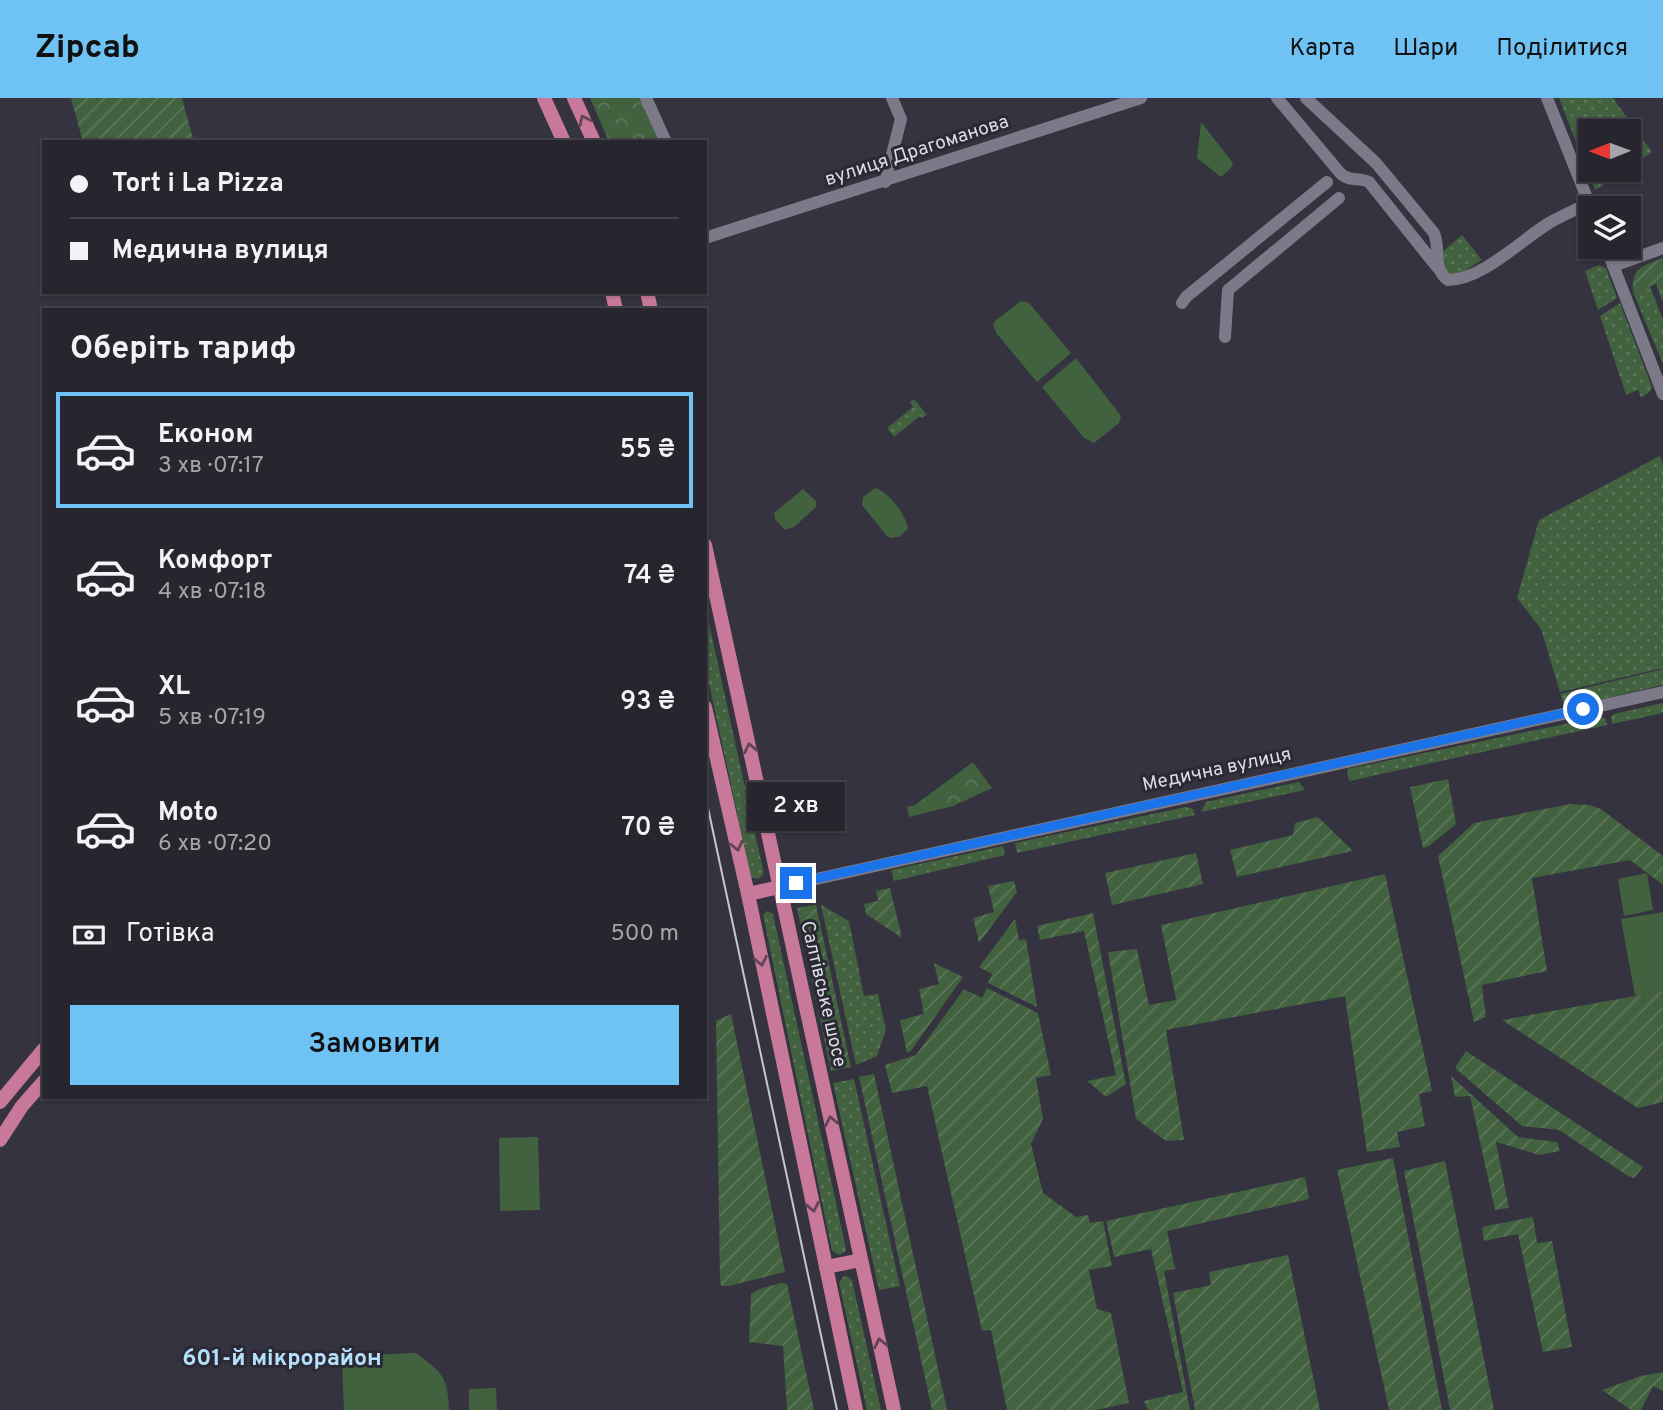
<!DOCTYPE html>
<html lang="uk">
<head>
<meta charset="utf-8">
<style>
	:root { --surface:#27262f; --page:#2f2e37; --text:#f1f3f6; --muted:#a4a5aa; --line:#43434b; --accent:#6fc2f4 }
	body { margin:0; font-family:Overpass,sans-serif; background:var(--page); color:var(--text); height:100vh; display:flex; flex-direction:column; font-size:26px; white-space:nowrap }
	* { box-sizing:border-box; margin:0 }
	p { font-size:23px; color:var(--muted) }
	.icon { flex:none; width:38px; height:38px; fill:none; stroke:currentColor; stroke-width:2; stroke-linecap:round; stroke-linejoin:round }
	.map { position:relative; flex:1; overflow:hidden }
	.panel { position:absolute; left:42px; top:210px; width:665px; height:791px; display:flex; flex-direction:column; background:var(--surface); border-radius:0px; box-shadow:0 2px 5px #0004,0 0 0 2px var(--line) }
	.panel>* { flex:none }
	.guide { position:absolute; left:42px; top:42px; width:665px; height:154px; border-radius:0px; box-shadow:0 2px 5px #0004,0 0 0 2px var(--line); display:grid; align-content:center; height:154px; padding:0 28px; background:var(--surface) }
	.needle { width:46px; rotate:269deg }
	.buttons { position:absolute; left:1578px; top:21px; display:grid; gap:14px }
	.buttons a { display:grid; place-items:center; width:63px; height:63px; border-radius:0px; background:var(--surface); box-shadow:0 2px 5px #0004,0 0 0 2px var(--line); font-size:35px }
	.end { position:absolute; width:32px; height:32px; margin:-16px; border:9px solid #1a73e8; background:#fff; box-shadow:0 0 0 4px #fff }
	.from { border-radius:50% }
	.bubble { position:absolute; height:49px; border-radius:0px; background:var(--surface); box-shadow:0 2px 5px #0004,0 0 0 2px var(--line); font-size:23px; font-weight:600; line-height:49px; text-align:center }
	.guide b { display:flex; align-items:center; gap:24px; height:66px; font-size:26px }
	.guide b+b { border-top:2px solid var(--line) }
	.guide i { width:18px; height:18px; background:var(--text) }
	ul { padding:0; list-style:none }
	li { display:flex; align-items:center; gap:21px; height:116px; margin:0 14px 10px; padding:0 14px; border:4px solid transparent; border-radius:0px }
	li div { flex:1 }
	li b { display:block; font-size:26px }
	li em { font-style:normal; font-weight:600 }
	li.active { border-color:var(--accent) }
	li>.icon { width:63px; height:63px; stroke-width:1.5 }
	h2 { padding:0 28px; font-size:32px; line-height:84px }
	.pay { display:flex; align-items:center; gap:18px; height:77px; padding:0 28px; font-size:26px }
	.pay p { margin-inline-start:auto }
	.action { display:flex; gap:14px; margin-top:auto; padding:14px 28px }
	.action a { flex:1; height:80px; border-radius:0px; background:var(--accent); color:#111; font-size:28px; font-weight:600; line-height:80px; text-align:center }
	header { display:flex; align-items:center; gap:42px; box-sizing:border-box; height:98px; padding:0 35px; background:var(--accent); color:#111 }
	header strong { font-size:33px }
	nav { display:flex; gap:38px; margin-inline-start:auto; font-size:24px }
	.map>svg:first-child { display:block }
</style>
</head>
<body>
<header>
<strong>Zipcab</strong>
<nav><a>Карта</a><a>Шари</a><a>Поділитися</a></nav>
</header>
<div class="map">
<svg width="1663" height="1312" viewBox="0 0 1663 1312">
	<defs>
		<pattern id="grass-dots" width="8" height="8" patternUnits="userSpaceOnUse" patternTransform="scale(1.75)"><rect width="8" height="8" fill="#41613f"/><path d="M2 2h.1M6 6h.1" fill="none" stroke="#5c775b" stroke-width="1.8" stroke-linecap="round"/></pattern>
		<pattern id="forest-crowns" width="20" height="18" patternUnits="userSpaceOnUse" patternTransform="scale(1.75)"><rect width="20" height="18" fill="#41613f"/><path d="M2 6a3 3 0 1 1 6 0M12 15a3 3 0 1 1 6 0" fill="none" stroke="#5c775b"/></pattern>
		<pattern id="garden-furrows" width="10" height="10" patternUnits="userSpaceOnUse" patternTransform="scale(1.75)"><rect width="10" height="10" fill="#41613f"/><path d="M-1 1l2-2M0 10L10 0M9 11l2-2" fill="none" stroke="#5c775b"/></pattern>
	</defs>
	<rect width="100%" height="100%" fill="#34333f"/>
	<g fill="url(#grass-dots)">
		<path d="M 1559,0 L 1613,0 L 1652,54 L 1629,70 L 1629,33 L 1591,33 L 1591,72 L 1627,72 L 1595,92 Z"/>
		<path d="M 1462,137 L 1482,162 L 1458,177 L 1446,176 L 1442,154 Z"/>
		<path d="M 1599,167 L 1606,170 L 1617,200 L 1598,212 L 1585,173 Z"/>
		<path d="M 1650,188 L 1663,222 L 1663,266 L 1633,194 Z"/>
		<path d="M 1620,205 L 1652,289 L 1650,294 L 1641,299 L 1638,292 L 1626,297 L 1600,218 Z"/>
		<path d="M 914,301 L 927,317 L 922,320 L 920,318 L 894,339 L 887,330 L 913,309 L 910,304 Z"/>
		<path d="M 1660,358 L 1663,366 L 1663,570 L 1560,594 L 1541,531 L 1517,500 L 1539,422 Z"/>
		<path d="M 705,507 L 764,776 L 758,781 L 751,779 L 705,567 Z"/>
		<path d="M 1663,571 L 1663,587 L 1569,609 L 1564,607 L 1560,596 Z"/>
		<path d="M 1663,605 L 1663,615 L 1612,626 L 1611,619 L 1614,616 Z"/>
		<path d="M 1599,619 L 1605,620 L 1607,627 L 1349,683 L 1347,671 Z"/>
		<path d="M 1299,684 L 1305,692 L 1201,714 L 1206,704 Z"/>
		<path d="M 1186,709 L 1193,711 L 1195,717 L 1017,755 L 1015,745 Z"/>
		<path d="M 1003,748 L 1005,757 L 894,783 L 891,772 Z"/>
		<path d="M 821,807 L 849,823 L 864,898 L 878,896 L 886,932 L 877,958 L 856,967 Z"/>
		<path d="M 767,813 L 773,816 L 846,1151 L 845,1154 L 839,1157 L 832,1153 L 763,817 Z"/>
		<path d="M 854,981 L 900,1188 L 879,1192 L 833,985 Z"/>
		<path d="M 847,1178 L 852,1182 L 881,1312 L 867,1312 L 839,1185 L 843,1179 Z"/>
	</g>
	<g fill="url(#forest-crowns)">
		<path d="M 590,0 L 646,0 L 666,44 L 609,44 Z"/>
		<path d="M 973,664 L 992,690 L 953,708 L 909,719 L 907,709 L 915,707 Z"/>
	</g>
	<g fill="#41613f">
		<path d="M 1201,24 L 1233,65 L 1231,70 L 1221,79 L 1197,60 Z"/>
		<path d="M 1021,203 L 1029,205 L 1071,255 L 1037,284 L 997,236 L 993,227 L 995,223 Z"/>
		<path d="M 1076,260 L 1121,318 L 1119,325 L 1094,345 L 1084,340 L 1042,289 Z"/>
		<path d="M 875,390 C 888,393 907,418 908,431 L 899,439 L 890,440 L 886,437 L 862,407 L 863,399 Z"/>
		<path d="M 803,391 L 816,403 L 816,409 L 794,429 L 785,432 L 775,421 L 774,415 Z"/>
		<path d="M 1647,775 L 1653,812 L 1624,818 L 1618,781 Z"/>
		<path d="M 1663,814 L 1663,893 L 1635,898 L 1621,821 Z"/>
		<path d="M 538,1039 L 540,1112 L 500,1113 L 499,1040 Z"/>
		<path d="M 416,1255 C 442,1275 448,1278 449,1312 L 344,1312 L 342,1263 L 369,1257 Z"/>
		<path d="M 496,1290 L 497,1312 L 469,1312 L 469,1291 Z"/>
	</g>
	<g fill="url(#garden-furrows)">
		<path d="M 71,0 L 182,0 L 194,44 L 83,44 Z"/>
		<path d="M 1663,160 L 1663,205 L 1656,186 L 1633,194 C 1631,169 1643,168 1663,160 Z"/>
		<path d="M 1448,681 L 1456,726 L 1429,748 L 1423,750 L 1410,689 Z"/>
		<path d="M 1570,706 L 1590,707 L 1601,711 L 1663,758 L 1663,787 L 1630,762 L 1532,780 L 1547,873 L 1482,887 L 1486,919 L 1474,924 L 1438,758 L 1474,725 Z"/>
		<path d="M 1318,719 L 1353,753 L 1237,779 L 1230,752 L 1293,737 L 1295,725 Z"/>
		<path d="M 1196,755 L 1203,786 L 1112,807 L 1105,775 Z"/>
		<path d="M 1385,776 L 1432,993 L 1419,996 L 1425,1028 L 1397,1034 L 1400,1049 L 1367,1054 L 1345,898 L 1166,932 L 1184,1042 L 1166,1043 L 1136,1021 L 1108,854 L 1137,851 L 1149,907 L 1176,902 L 1161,827 Z"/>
		<path d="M 1014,783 L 1017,794 L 979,845 L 973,820 L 994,814 L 988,788 Z"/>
		<path d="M 890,790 L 902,840 L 866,816 L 864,806 L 878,803 L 876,793 Z"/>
		<path d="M 816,807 L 851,969 L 831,973 L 797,810 Z"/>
		<path d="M 1093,815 L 1126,986 L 1106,999 L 1087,983 L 1116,977 L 1084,833 L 1040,842 L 1037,828 Z"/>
		<path d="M 1015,821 L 1019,842 L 1026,841 L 1037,909 L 988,885 L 992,876 L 979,869 Z"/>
		<path d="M 934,865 L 963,879 L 911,953 L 907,955 L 900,922 L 924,916 L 919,891 L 939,886 Z"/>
		<path d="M 987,890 L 1038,915 L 1051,977 L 1036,980 L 1043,1021 L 1031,1046 L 1043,1095 L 1076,1119 L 1088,1117 L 1090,1125 L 1103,1123 L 1112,1168 L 1089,1172 L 1097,1211 L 1111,1215 L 1129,1305 L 1096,1312 L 1007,1312 L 991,1232 L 982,1233 L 927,988 L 892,995 L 885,967 L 916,957 L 964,891 L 982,900 Z"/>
		<path d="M 1663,893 L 1663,1004 L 1638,1010 L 1502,922 Z"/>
		<path d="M 731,916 L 785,1174 L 729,1188 L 721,1188 L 720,1181 L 716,923 Z"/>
		<path d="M 1466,953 L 1643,1069 L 1634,1080 L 1628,1078 L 1559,1032 L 1522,1028 L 1455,970 Z"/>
		<path d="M 874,976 L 947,1312 L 932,1312 L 859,979 Z"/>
		<path d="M 1451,978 L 1518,1039 L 1557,1044 L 1560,1053 L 1539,1057 L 1496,1044 L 1509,1110 L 1495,1112 L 1470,998 L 1455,999 Z"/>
		<path d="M 1393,1060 L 1442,1312 L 1389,1312 L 1337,1072 Z"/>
		<path d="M 1445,1063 L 1494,1312 L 1450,1312 L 1404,1073 Z"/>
		<path d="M 1305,1079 L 1309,1101 L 1167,1133 L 1175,1171 L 1164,1173 L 1190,1312 L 1148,1312 L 1144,1303 L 1183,1294 L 1151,1151 L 1114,1159 L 1106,1123 Z"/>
		<path d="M 1533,1119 L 1537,1145 L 1552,1143 L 1572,1249 L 1543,1254 L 1518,1136 L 1484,1143 L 1482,1129 Z"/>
		<path d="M 1288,1157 L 1320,1312 L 1195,1312 L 1173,1195 L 1211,1187 L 1209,1174 Z"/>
		<path d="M 781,1185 L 787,1186 L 814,1312 L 787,1312 L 783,1248 L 749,1244 L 751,1196 L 759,1191 Z"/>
		<path d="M 1663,1274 L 1663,1293 L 1653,1288 L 1641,1312 L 1631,1312 L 1602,1292 L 1641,1278 Z"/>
	</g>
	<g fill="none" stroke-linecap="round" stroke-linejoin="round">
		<g stroke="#7c7a88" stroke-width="12">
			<path d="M 646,0 L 666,44"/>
			<path d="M 1277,0 L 1341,76 C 1350,84 1359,79 1369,84 L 1437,169"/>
			<path d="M 1306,0 L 1376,65 L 1434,135 C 1441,152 1432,171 1448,182 C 1482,182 1521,142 1549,125 C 1561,118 1575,112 1589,105"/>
			<path d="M 1547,0 L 1591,110"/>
			<path d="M 885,84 L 901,21 L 892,0"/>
			<path d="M 705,140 L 1141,0"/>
			<path d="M 1606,149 L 1663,296"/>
			<path d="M 1613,168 L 1663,150"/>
			<path d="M 1182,205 L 1186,199 L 1327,84"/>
			<path d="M 1225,239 L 1228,192 L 1339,100"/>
			<path d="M 780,789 L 1663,594"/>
		</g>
		<g stroke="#c87999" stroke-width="14">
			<path d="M 544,0 L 564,44"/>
			<path d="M 574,0 L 594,44"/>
			<path d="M 612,194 L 616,212"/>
			<path d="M 647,194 L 651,212"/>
			<path d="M 705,447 L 894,1312"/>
			<path d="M 705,609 L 748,796 L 856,1312"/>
			<path d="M 748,796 L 780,789"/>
			<path d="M 0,1004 L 44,951"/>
			<path d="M 0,1042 L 22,1008 L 44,983"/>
			<path d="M 826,1169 L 861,1162"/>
		</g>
		<path stroke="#c7c7ce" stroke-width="2" d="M 705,696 L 837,1312"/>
	</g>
	<defs><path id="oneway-chevron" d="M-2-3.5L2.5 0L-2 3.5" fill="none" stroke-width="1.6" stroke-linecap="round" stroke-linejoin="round" transform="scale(1.75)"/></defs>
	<g stroke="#614557">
		<use href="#oneway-chevron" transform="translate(584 22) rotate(-116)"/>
		<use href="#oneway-chevron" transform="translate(750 650) rotate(-102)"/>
		<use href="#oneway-chevron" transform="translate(737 748) rotate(77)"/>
		<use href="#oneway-chevron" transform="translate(761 863) rotate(78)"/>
		<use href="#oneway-chevron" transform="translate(831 1023) rotate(-102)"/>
		<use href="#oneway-chevron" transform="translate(813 1109) rotate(78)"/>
		<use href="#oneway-chevron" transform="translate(880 1245) rotate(-102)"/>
	</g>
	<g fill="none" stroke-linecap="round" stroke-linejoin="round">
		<path stroke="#1a73e8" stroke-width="9" d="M 796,785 L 1583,611"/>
	</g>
	<g text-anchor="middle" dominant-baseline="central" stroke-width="6" stroke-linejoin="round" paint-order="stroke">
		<g font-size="19" fill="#dddde4" stroke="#2a2934">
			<text transform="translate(917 53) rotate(-18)">вулиця Драгоманова</text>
			<text transform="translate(1217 672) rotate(-12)">Медична вулиця</text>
			<text transform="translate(823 896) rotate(77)">Салтівське шосе</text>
		</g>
		<g font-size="23" font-weight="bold" fill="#b4e0fc" stroke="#2a2934">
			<text x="282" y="1261">601-й мікрорайон</text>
		</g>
	</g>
</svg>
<div class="buttons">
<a><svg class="needle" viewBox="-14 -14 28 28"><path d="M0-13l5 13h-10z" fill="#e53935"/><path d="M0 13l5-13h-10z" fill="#a4a5aa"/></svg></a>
<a><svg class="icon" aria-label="layers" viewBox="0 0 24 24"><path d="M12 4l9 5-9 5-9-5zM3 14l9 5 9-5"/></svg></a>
</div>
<i class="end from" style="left:1583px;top:611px"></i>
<i class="end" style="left:796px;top:785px"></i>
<div class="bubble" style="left:747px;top:684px;width:98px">2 хв</div>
<div class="guide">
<b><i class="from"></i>Tort i La Pizza</b>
<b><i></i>Медична вулиця</b>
</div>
<section class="panel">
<h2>Оберіть тариф</h2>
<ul>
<li class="active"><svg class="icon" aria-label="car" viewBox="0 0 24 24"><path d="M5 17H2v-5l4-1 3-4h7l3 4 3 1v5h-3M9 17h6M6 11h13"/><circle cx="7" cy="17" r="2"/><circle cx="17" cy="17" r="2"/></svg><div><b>Економ</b><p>3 хв · 07:17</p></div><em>55 ₴</em></li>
<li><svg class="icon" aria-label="car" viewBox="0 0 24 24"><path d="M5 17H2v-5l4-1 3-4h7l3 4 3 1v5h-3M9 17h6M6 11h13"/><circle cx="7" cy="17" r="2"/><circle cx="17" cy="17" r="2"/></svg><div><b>Комфорт</b><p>4 хв · 07:18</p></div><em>74 ₴</em></li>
<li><svg class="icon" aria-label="car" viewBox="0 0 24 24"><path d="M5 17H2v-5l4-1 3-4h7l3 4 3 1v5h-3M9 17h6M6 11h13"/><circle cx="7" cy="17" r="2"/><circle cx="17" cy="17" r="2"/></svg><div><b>XL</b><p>5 хв · 07:19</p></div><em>93 ₴</em></li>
<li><svg class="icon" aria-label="car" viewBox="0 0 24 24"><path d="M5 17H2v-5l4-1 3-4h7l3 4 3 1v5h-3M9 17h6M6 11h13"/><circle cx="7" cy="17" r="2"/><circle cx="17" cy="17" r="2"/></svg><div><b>Moto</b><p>6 хв · 07:20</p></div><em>70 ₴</em></li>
</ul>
<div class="pay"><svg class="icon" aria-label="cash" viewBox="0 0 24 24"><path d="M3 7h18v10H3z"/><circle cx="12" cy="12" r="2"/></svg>Готівка<p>500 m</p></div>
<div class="action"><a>Замовити</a></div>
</section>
</div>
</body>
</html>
